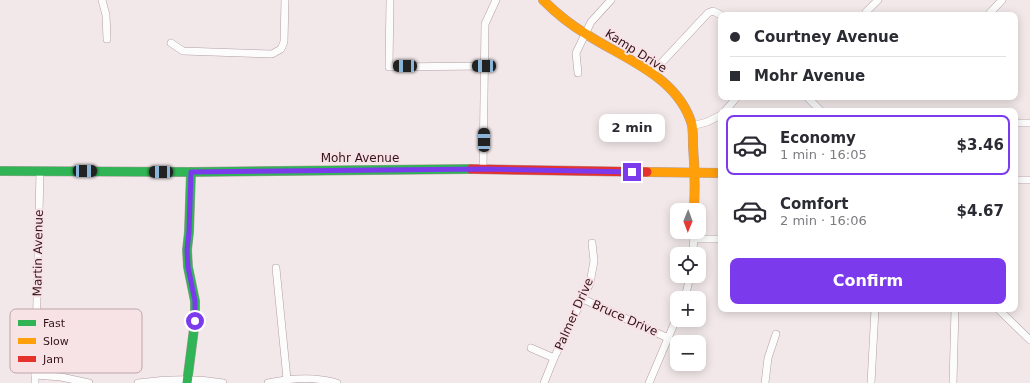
<!DOCTYPE html>
<html lang="en">
<head>
<meta charset="utf-8">
<style>
	:root { --surface:#fff; --page:#f7f7f7; --text:#2b2b33; --muted:#7c7c81; --line:#e1e1e2; --accent:#7c3aed }
	body { margin:0; font-family:"DejaVu Sans",sans-serif; background:var(--page); color:var(--text); height:100vh; display:flex; flex-direction:column; font-size:15px; white-space:nowrap }
	* { box-sizing:border-box; margin:0 }
	p { font-size:13px; color:var(--muted) }
	.icon { flex:none; width:22px; height:22px; fill:none; stroke:currentColor; stroke-width:2; stroke-linecap:round; stroke-linejoin:round }
	.map { position:relative; flex:1; overflow:hidden }
	.details { position:absolute; left:718px; top:108px; width:300px; height:204px; display:flex; flex-direction:column; background:var(--surface); border-radius:8px; box-shadow:0 2px 10px #0003 }
	.details>* { flex:none }
	.hud { position:absolute; left:718px; top:12px; width:300px; height:88px; border-radius:8px; box-shadow:0 2px 10px #0003; display:grid; align-content:center; height:88px; padding:0 12px; background:var(--surface) }
	.needle { width:26px; rotate:181deg }
	.buttons { position:absolute; left:670px; top:203px; display:grid; gap:8px }
	.buttons a { display:grid; place-items:center; width:36px; height:36px; border-radius:8px; background:var(--surface); box-shadow:0 2px 10px #0003; font-size:20px }
	.end { position:absolute; width:18px; height:18px; margin:-9px; border:5px solid #7c3aed; background:#fff; box-shadow:0 0 0 2px #fff }
	.from { border-radius:50% }
	.bubble { position:absolute; height:28px; border-radius:8px; background:var(--surface); box-shadow:0 2px 10px #0003; font-size:13px; font-weight:700; line-height:28px; text-align:center }
	.car { position:absolute; width:12px; height:24px; margin:-12px -6px; border-radius:5px; box-shadow:0 0 3px 1px #0007; background:linear-gradient(#222 24%,#8ab4d8 0 40%,#222 0 76%,#8ab4d8 0 86%,#222 0) }
	.hud b { display:flex; align-items:center; gap:14px; height:38px; font-size:15px }
	.hud b+b { border-top:1px solid var(--line) }
	.hud i { width:10px; height:10px; background:var(--text) }
	ul { padding:7px 0 0; list-style:none }
	li { display:flex; align-items:center; gap:12px; height:60px; margin:0 8px 6px; padding:0 4px; border:2px solid transparent; border-radius:8px }
	li div { flex:1 }
	li b { display:block; font-size:15px }
	li em { font-style:normal; font-weight:700 }
	li.on { border-color:var(--accent) }
	li>.icon { width:36px; height:36px; stroke-width:1.5 }
	.button { display:flex; gap:8px; margin-top:auto; padding:8px 12px }
	.button a { flex:1; height:46px; border-radius:8px; background:var(--accent); color:#fff; font-size:16px; font-weight:700; line-height:46px; text-align:center }
	.map>svg:first-child { display:block }
</style>
</head>
<body>
<div class="map">
<svg width="1030" height="383" viewBox="0 0 1030 383">
	<rect width="100%" height="100%" fill="#f2e8ea"/>
	<g fill="none" stroke-linecap="round" stroke-linejoin="round">
		<g stroke="#b39fa3" stroke-width="8">
			<g id="street">
				<path d="M 102,0 L 106,15 L 107,39"/>
				<path d="M 390,0 L 389,67 L 484,66"/>
				<path d="M 866,12 L 878,0"/>
				<path d="M 988,15 L 1002,0"/>
				<path d="M 171,43 L 183,51 L 272,54 L 281,49 L 284,42 L 285,0"/>
				<path d="M 578,73 L 576,53 L 591,22 L 611,0"/>
				<path d="M 652,73 L 708,13 L 713,11 L 721,15"/>
				<path d="M 807,97 L 821,111"/>
				<path d="M 725,111 L 737,97"/>
				<path d="M 1015,123 L 1030,123"/>
				<path d="M 692,126 L 707,122 L 721,115"/>
				<path d="M 483,169 L 485,24 L 496,0"/>
				<path d="M 1015,180 L 1030,180"/>
				<path d="M 694,239 L 721,239"/>
				<path d="M 693,254 L 694,232"/>
				<path d="M 276,268 L 287,379"/>
				<path d="M 685,298 L 690,276"/>
				<path d="M 583,299 L 668,338"/>
				<path d="M 998,309 L 1030,340"/>
				<path d="M 531,348 L 554,358"/>
				<path d="M 35,375 L 61,377 L 89,383"/>
				<path d="M 35,383 L 40,171"/>
				<path d="M 138,383 C 167,379 195,378 223,383"/>
				<path d="M 268,383 C 291,378 314,376 337,383"/>
				<path d="M 544,383 L 554,358 L 590,283 L 594,261 L 592,243"/>
				<path d="M 649,383 L 677,317"/>
				<path d="M 765,383 L 768,358 L 776,334"/>
				<path d="M 871,383 L 875,309"/>
				<path d="M 953,383 L 955,309"/>
			</g>
		</g>
		<g stroke="#b39fa3" stroke-width="10">
			<g id="fast">
				<path d="M 0,171 L 191,172 L 471,169"/>
				<path d="M 187,383 L 195,321 L 195,301 L 188,267 L 187,250 L 189,232 L 191,172"/>
			</g>
		</g>
		<g stroke="#b39fa3" stroke-width="10">
			<g id="slow">
				<path d="M 543,0 C 556,13 571,25 586,34 C 624,59 678,76 692,125 C 693,131 693,139 693,146 C 695,168 695,189 694,210"/>
				<path d="M 647,172 L 721,173"/>
			</g>
		</g>
		<g stroke="#b39fa3" stroke-width="10">
			<path id="jam" d="M 471,169 L 647,172"/>
		</g>
		<use href="#street" stroke="#fdfcfc" stroke-width="7"/>
		<use href="#fast" stroke="#30b455" stroke-width="9"/>
		<use href="#slow" stroke="#ff9f0a" stroke-width="9"/>
		<use href="#jam" stroke="#e5322d" stroke-width="9"/>
	</g>
	<g fill="none" stroke-linecap="round" stroke-linejoin="round">
		<path stroke="#7c3aed" stroke-width="5" d="M 195,321 L 195,301 L 188,267 L 187,250 L 189,232 L 191,172 L 483,169 L 632,172"/>
	</g>
	<g text-anchor="middle" dominant-baseline="central" stroke-width="4" stroke-linejoin="round" paint-order="stroke">
		<g font-size="12" fill="#35131a" stroke="#f7e3e6">
			<text transform="translate(636 51) rotate(32)">Kamp Drive</text>
			<text x="360" y="158">Mohr Avenue</text>
			<text transform="translate(38 253) rotate(-89)">Martin Avenue</text>
			<text transform="translate(574 314) rotate(-66)">Palmer Drive</text>
			<text transform="translate(625 318) rotate(24)">Bruce Drive</text>
		</g>
	</g>
	<rect x="10" y="309" width="132" height="64" rx="6" fill="#f7e3e6" stroke="#bda5a9" stroke-width="1"/>
	<rect x="18" y="320" width="18" height="6" fill="#30b455"/>
	<rect x="18" y="338" width="18" height="6" fill="#ff9f0a"/>
	<rect x="18" y="356" width="18" height="6" fill="#e5322d"/>
	<g font-size="11" fill="#35131a">
		<text x="43" y="327">Fast</text>
		<text x="43" y="345">Slow</text>
		<text x="43" y="363">Jam</text>
	</g>
</svg>
<div class="buttons">
<a><svg class="needle" viewBox="-14 -14 28 28"><path d="M0-13l5 13h-10z" fill="#e53935"/><path d="M0 13l5-13h-10z" fill="#7c7c81"/></svg></a>
<a><svg class="icon" aria-label="locate" viewBox="0 0 24 24"><circle cx="12" cy="12" r="6"/><path d="M12 2v4M12 18v4M2 12h4M18 12h4"/></svg></a>
<a>+</a>
<a>−</a>
</div>
<i class="end from" style="left:195px;top:321px"></i>
<i class="end" style="left:632px;top:172px"></i>
<div class="bubble" style="left:599px;top:114px;width:66px">2 min</div>
<i class="car" style="left:405px;top:66px;rotate:270deg"></i>
<i class="car" style="left:484px;top:66px;rotate:270deg"></i>
<i class="car" style="left:484px;top:140px;rotate:0deg"></i>
<i class="car" style="left:85px;top:171px;rotate:90deg"></i>
<i class="car" style="left:161px;top:172px;rotate:270deg"></i>
<div class="hud">
<b><i class="from"></i>Courtney Avenue</b>
<b><i></i>Mohr Avenue</b>
</div>
<section class="details">
<ul>
<li class="on"><svg class="icon" aria-label="car" viewBox="0 0 24 24"><path d="M5 17H2v-5l4-1 3-4h7l3 4 3 1v5h-3M9 17h6M6 11h13"/><circle cx="7" cy="17" r="2"/><circle cx="17" cy="17" r="2"/></svg><div><b>Economy</b><p>1 min · 16:05</p></div><em>$3.46</em></li>
<li><svg class="icon" aria-label="car" viewBox="0 0 24 24"><path d="M5 17H2v-5l4-1 3-4h7l3 4 3 1v5h-3M9 17h6M6 11h13"/><circle cx="7" cy="17" r="2"/><circle cx="17" cy="17" r="2"/></svg><div><b>Comfort</b><p>2 min · 16:06</p></div><em>$4.67</em></li>
</ul>
<div class="button"><a>Confirm</a></div>
</section>
</div>
</body>
</html>
